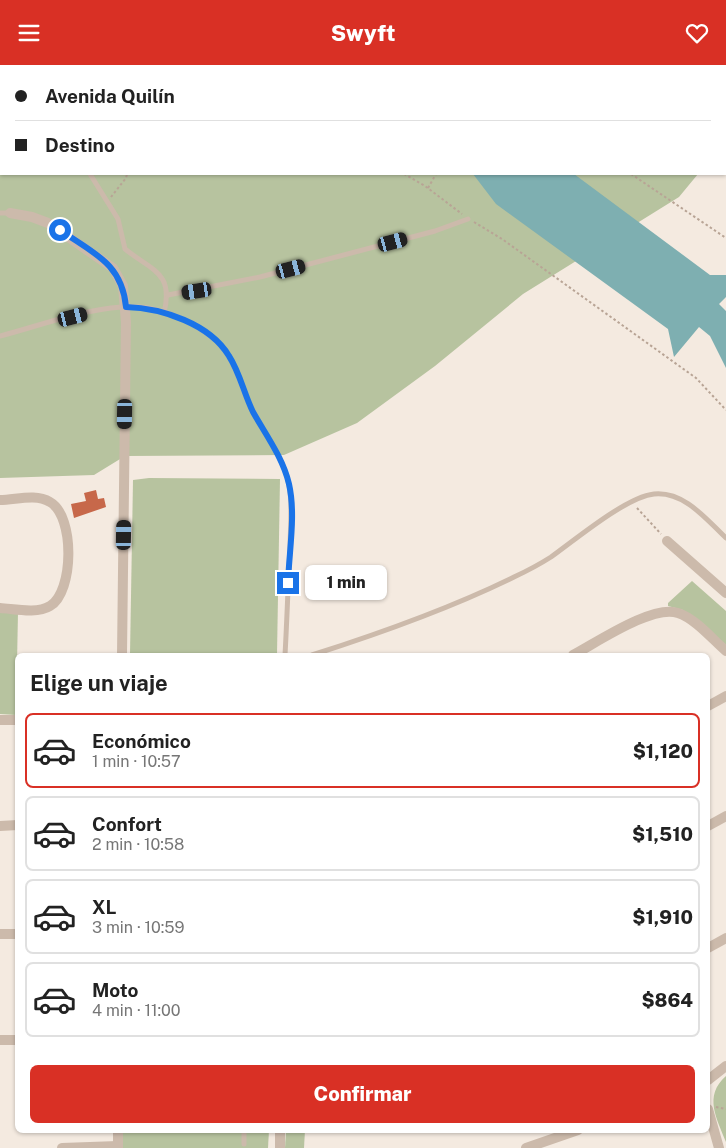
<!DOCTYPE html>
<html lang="es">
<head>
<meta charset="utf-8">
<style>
	:root { --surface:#fff; --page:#f6f6f6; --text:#222; --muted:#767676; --line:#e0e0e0; --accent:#d93025 }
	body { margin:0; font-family:"Public Sans",sans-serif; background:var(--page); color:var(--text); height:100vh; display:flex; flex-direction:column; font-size:19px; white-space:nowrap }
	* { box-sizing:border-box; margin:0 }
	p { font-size:16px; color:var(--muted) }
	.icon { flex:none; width:28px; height:28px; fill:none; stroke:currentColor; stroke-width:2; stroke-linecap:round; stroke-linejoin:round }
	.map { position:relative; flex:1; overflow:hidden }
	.panel { position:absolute; left:15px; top:588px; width:695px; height:480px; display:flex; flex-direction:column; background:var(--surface); border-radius:8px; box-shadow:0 1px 4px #0004 }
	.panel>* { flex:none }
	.banner { position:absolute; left:0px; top:0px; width:726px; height:110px; box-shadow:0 1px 4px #0004; display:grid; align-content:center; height:110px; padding:0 15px; background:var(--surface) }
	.end { position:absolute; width:22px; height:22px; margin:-11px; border:6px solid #1a73e8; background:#fff; box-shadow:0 0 0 2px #fff }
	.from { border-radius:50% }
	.bubble { position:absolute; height:35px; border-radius:8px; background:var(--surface); box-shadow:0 1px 4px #0004; font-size:16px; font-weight:800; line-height:35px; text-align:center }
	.car { position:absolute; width:15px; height:30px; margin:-15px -8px; border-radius:6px; box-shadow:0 0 4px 1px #0007; background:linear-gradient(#222 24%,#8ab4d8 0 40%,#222 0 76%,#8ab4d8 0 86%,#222 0) }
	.banner b { display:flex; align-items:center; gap:18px; height:48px; font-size:19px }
	.banner b+b { border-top:1px solid var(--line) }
	.banner i { width:12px; height:12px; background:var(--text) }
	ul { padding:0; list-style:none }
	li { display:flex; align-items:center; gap:15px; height:75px; margin:0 10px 8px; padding:0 5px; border:2px solid var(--line); border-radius:8px }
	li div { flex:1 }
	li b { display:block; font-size:19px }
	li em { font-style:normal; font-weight:800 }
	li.selected { border-color:var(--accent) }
	li>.icon { width:45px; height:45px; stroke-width:1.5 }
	h2 { padding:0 15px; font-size:22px; line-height:60px }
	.action { display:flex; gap:10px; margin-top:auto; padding:10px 15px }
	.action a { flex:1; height:58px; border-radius:8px; background:var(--accent); color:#fff; font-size:20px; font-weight:800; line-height:58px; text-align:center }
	header { display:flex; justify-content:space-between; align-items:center; height:65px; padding:0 15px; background:var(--accent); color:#fff; font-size:22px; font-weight:800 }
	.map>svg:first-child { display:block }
</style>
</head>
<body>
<header><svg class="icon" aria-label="menu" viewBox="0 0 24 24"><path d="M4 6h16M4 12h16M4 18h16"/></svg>Swyft<svg class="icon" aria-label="heart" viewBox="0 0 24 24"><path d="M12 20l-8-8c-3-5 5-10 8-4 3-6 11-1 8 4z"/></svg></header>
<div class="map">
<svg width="726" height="1083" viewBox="0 0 726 1083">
	<rect width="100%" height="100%" fill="#f4eae0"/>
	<g fill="#b7c39f">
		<path d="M 0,0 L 726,0 L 726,74 L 725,76 L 725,1 L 1,1 L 1,109 L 698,109 L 679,132 L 523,229 L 435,301 L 357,358 L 284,390 L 125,391 L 94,410 L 0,413 Z"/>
		<path d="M 149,413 L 280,414 L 277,590 L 130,590 L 133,415 Z"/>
		<path d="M 692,516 L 726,546 L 726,580 L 683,545 L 668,541 L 668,538 Z"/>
		<path d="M 0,547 L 18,547 L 16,650 L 0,649 Z"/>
		<path d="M 726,1011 L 726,1077 C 717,1054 703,1031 726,1011 Z"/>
		<path d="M 123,1065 L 269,1065 L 268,1083 L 122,1083 Z"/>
		<path d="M 286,1065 L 305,1065 L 304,1083 L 285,1083 Z"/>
	</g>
	<g fill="#7eafb1">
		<path d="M 253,0 L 410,0 L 412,1 L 256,1 Z"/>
		<path d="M 473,109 L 574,109 L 710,210 L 726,210 L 726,232 L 719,239 L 726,246 L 726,303 L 710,271 L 699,262 L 674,292 L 668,264 L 496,139 Z"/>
	</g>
	<path fill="#c7684a" d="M 96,425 L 98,434 L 104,433 L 106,442 L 74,453 L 71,439 L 86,436 L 84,428 Z"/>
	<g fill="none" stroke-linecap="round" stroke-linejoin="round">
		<g stroke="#b8a495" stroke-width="2" stroke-dasharray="2.5 2.5" stroke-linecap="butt">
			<path d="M 117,0 L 117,1"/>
			<path d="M 196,0 L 198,1"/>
			<path d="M 476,0 L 478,1"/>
			<path d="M 598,1 L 598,0"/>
			<path d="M 404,109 L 425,121 L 462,149"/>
			<path d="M 631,109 L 726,173"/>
			<path d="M 428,123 L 436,109"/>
			<path d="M 111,132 L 126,113 L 127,109"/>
			<path d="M 474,157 L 502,174 L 696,313 L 726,345"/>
			<path d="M 637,443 L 661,469"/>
			<path d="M 716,1042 L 726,1044"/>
		</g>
		<g stroke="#ccbaab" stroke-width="5">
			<path d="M 0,23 L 1,24"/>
			<path d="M 90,109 L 118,154 L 125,184 C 152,206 174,207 164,248"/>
			<path d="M 0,148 L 10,148"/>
			<path d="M 168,230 L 260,212 L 435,166 L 468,154"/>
			<path d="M 0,271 C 43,260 96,239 140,242 C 169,244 217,267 230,293 C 240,311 244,331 254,348 C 266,371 284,394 289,420 C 293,440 290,463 290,484 C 288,519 287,555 285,590"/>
			<path d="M 312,590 C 381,568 449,544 514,512 C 527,506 540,499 551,492 C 575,475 626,432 654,429 C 684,426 706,454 726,473"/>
			<path d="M 244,1079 L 244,1065"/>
		</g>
		<g stroke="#ccbaab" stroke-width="10">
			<path d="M 10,148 L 32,152 L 48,158 L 113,203 L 123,221 L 126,257 L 122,590"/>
			<path d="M 0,435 C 16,435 35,428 50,437 C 75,451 74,527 50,541 C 37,549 15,544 0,543"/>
			<path d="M 667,476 L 726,528"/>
			<path d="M 573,590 C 596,578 653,539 678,548 C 696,554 712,574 726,586"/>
			<path d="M 708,641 L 726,631"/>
			<path d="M 0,655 L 18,655"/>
			<path d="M 0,761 L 18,760"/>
			<path d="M 708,761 L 726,751"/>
			<path d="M 0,869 L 18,869"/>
			<path d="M 708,883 L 726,873"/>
			<path d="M 0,975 L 18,975"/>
			<path d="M 708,1015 L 726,1001"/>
			<path d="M 708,1044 L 719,1083"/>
			<path d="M 62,1083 L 118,1081"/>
			<path d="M 118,1083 L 118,1065"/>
			<path d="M 280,1083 L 280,1065"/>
			<path d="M 526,1083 L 578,1065"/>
		</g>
	</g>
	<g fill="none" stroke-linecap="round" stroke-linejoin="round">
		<path stroke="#1a73e8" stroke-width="6" d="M 60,165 C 93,188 122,198 126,242 C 162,243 210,259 229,291 C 240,308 244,329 253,347 C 266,370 283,393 289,419 C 296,450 289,486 288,518"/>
	</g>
</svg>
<i class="end from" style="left:60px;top:165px"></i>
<i class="end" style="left:288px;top:518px"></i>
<div class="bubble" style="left:305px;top:500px;width:82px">1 min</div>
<i class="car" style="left:393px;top:177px;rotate:75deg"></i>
<i class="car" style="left:291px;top:204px;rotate:75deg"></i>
<i class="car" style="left:197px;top:226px;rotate:261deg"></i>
<i class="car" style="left:73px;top:252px;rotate:76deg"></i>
<i class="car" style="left:125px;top:349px;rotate:181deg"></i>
<i class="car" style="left:124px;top:470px;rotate:1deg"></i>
<div class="banner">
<b><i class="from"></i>Avenida Quilín</b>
<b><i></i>Destino</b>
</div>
<section class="panel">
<h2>Elige un viaje</h2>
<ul>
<li class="selected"><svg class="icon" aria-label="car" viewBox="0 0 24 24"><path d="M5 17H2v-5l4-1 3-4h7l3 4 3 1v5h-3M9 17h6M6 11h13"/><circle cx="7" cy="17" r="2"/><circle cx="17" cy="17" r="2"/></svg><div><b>Económico</b><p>1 min · 10:57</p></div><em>$1,120</em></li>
<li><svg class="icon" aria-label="car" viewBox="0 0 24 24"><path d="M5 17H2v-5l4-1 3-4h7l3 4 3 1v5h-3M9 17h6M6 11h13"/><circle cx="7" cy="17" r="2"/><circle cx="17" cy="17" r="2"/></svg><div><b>Confort</b><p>2 min · 10:58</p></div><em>$1,510</em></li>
<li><svg class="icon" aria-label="car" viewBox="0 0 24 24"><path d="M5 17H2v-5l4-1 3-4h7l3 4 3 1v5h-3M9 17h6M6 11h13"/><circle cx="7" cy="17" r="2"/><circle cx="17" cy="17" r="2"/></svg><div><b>XL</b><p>3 min · 10:59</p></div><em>$1,910</em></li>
<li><svg class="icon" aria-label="car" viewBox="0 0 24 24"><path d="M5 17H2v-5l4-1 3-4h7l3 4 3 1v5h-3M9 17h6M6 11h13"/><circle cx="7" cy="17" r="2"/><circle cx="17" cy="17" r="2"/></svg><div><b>Moto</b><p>4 min · 11:00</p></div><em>$864</em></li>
</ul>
<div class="action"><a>Confirmar</a></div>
</section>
</div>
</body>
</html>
